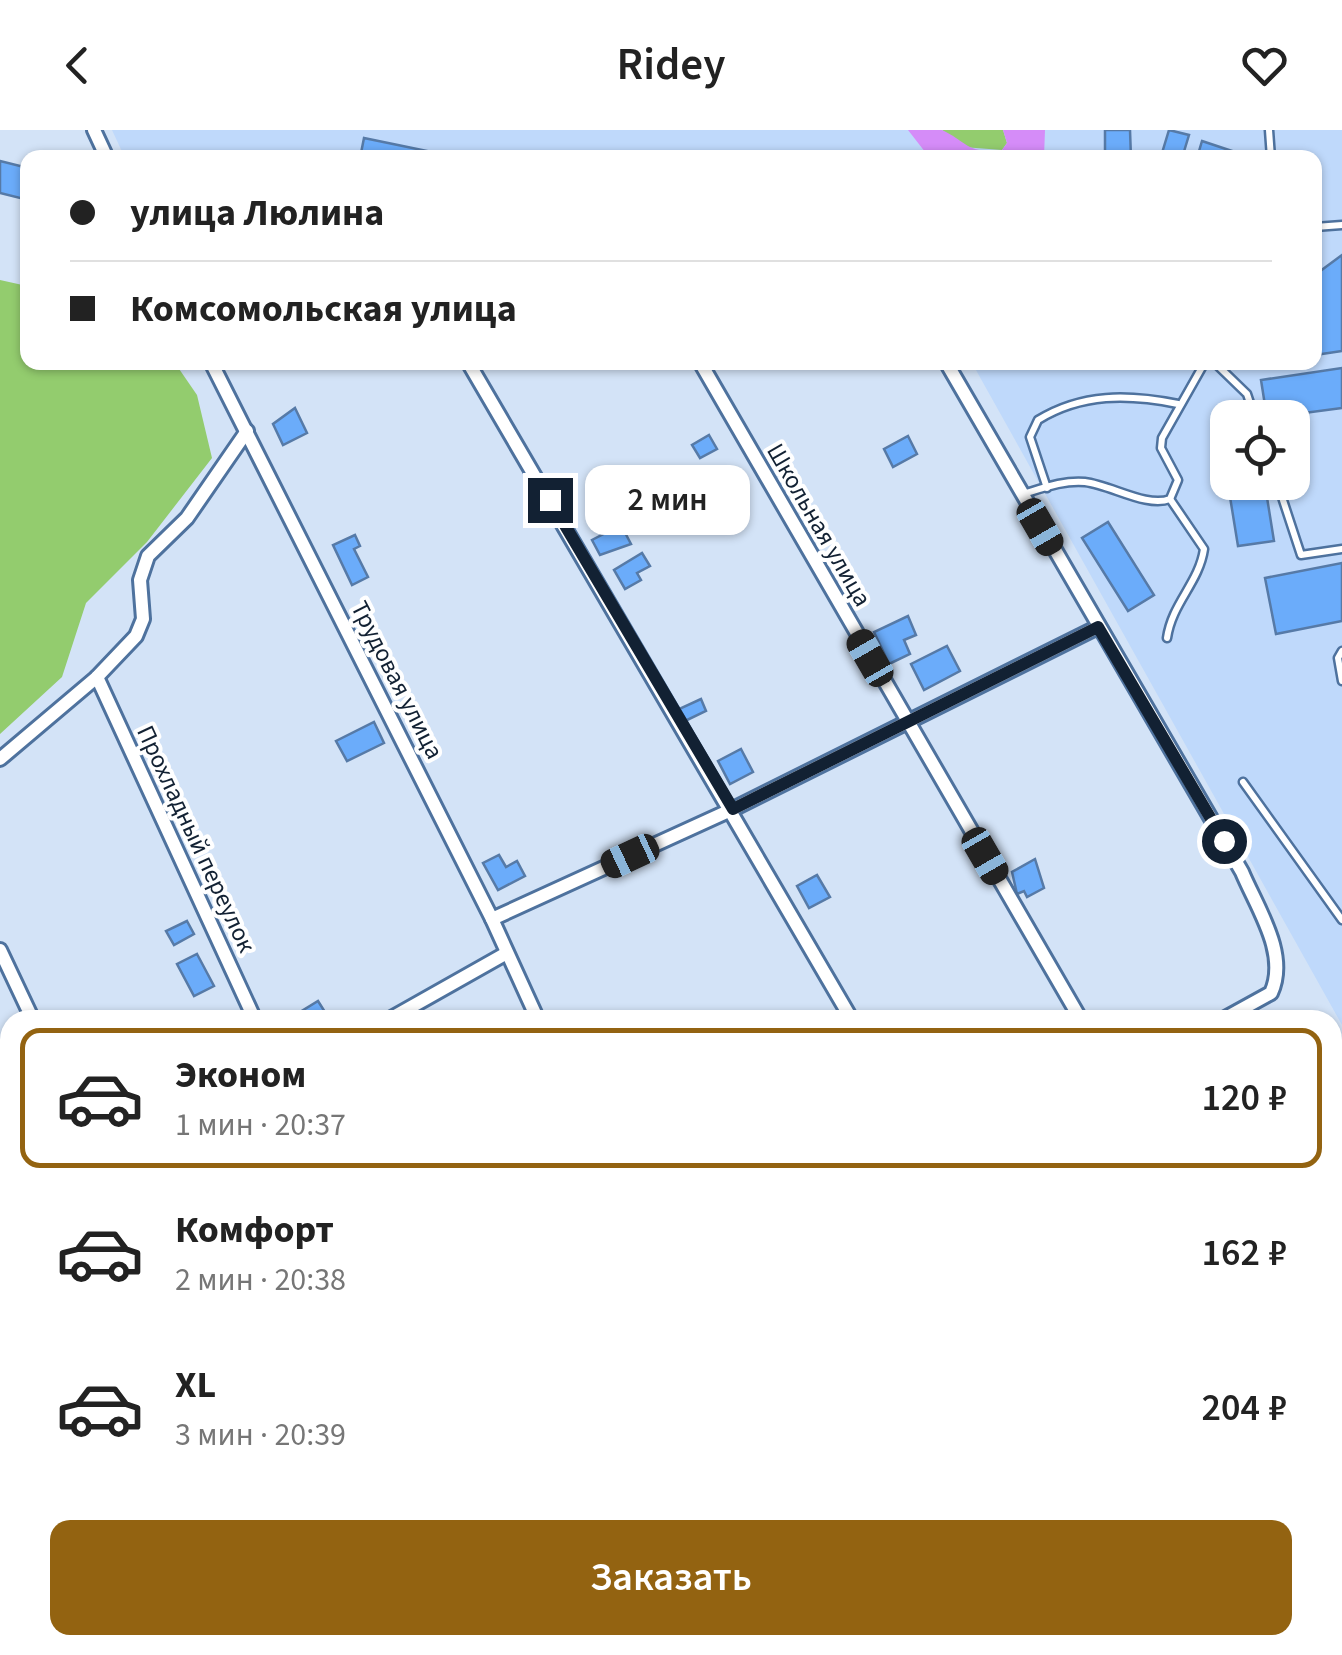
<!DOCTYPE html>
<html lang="ru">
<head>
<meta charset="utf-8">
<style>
	:root { --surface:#fff; --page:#f2f2f2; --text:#222; --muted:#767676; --line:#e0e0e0; --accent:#936311 }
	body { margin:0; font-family:"Source Sans 3",sans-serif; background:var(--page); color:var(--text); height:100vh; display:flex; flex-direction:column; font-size:38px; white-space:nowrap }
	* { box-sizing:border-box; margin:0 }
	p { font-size:32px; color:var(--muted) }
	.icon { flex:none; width:55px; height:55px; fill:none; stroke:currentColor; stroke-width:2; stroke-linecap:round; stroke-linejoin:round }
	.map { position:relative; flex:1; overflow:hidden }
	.panel { position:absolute; left:0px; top:880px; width:1342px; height:645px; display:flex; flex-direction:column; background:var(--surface); border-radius:30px 30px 0 0; box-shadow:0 2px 8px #0004 }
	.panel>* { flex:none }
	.banner { position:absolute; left:20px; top:20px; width:1302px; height:220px; border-radius:20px; box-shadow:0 2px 8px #0004; display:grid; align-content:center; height:220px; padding:0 50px; background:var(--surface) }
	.tools { position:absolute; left:1210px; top:270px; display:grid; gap:20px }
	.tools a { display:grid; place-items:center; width:100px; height:100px; border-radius:20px; background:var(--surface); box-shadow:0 2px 8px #0004; font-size:50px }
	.end { position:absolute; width:45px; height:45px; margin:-22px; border:12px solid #122133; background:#fff; box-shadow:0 0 0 5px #fff }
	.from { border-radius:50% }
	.bubble { position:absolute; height:70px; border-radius:20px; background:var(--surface); box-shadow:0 2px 8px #0004; font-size:32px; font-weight:600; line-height:70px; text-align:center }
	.car { position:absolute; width:30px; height:60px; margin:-30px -15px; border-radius:12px; box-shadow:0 0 8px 2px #0007; background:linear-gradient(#222 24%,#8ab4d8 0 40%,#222 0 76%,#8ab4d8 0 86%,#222 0) }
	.banner b { display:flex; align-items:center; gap:35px; height:95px; font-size:38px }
	.banner b+b { border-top:2px solid var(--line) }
	.banner i { width:25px; height:25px; background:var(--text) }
	ul { padding:18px 0 0; list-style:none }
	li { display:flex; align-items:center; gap:30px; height:140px; margin:0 20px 15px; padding:0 30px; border:5px solid transparent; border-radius:20px }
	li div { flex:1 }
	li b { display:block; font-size:38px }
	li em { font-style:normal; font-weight:600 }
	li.current { border-color:var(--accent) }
	li>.icon { width:90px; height:90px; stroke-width:1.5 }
	.button { display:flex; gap:20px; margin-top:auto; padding:20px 50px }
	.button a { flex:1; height:115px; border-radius:20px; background:var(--accent); color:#fff; font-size:40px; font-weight:600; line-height:115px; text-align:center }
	header { display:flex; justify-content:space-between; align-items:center; height:130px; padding:0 50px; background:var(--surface); font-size:45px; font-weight:600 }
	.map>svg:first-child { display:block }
</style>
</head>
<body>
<header><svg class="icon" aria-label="back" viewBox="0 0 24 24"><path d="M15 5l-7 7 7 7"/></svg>Ridey<svg class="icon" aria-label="heart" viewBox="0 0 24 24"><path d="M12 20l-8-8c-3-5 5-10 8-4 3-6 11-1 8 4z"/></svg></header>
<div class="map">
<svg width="1342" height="1525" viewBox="0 0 1342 1525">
	<rect width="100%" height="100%" fill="#d3e3f7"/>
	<g fill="#bfd9fb" fill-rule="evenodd">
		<path d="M 112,0 L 1342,0 L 1342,895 L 972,233 L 1315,232 L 1315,28 L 125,28 ZM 1228,288 L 1292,288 L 1292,352 L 1228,352 Z"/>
		<path d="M 1008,1515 L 1224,1515 L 1259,1525 L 994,1525 Z"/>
	</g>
	<g fill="#93cc6e">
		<path d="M 942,0 L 1003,0 L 1007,13 L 1002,20 L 963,17 Z"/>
		<path d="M 0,150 L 27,156 L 28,232 L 175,233 L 197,265 L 212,328 L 147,412 L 86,473 L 62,547 L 0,604 Z"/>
	</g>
	<g fill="#d58cf8">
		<path d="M 908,0 C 917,0 934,0 942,0 C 968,12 966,24 1002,20 L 1007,13 L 1003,0 L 1045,0 L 1044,27 L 929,27 Z"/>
		<path d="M 1332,978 L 1342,987 L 1342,1178 L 1332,1160 Z"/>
	</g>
	<g fill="#6bacfa" stroke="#567aa7" stroke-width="2.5">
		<path d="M 1105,0 L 1130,0 L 1131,28 L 1105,28 Z"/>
		<path d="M 1169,0 L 1189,5 L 1182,28 L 1162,23 Z"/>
		<path d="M 364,8 L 456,27 L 455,28 L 360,28 Z"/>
		<path d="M 1202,11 L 1253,28 L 1197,28 Z"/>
		<path d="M 0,31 L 28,38 L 28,70 L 0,63 Z"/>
		<path d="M 1342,125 L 1342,221 L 1315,225 L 1315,145 Z"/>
		<path d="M 1342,238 L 1342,278 L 1267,288 L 1261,250 Z"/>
		<path d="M 295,278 L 307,303 L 283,315 L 273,294 Z"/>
		<path d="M 1243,283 L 1244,288 L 1228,288 L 1228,352 L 1265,355 L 1274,411 L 1238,416 L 1217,287 Z"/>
		<path d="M 709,305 L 717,319 L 700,328 L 692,315 Z"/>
		<path d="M 908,306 L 917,324 L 893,337 L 884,319 Z"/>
		<path d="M 1108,392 L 1154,465 L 1128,481 L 1082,408 Z"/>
		<path d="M 621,395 L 631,414 L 600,425 L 592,410 Z"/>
		<path d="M 355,405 L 360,416 L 354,419 L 368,447 L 352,455 L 333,415 Z"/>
		<path d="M 642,423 L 650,436 L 637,443 L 641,450 L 625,459 L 614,440 Z"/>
		<path d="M 1342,433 L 1342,491 L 1276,504 L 1265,448 Z"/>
		<path d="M 908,486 L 916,505 L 904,510 L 910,524 L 889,534 L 874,502 Z"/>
		<path d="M 947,516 L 960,541 L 924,560 L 911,534 Z"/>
		<path d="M 701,569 L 706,581 L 685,591 L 679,579 Z"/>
		<path d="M 374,592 L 384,613 L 347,631 L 336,611 Z"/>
		<path d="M 741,619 L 753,642 L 730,654 L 718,631 Z"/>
		<path d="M 499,725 L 506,737 L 517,731 L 525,746 L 498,760 L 483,733 Z"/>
		<path d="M 1035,729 L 1044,758 L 1027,767 L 1024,761 L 1017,764 L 1012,742 Z"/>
		<path d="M 817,745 L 830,767 L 809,778 L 797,756 Z"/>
		<path d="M 187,791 L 194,804 L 174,815 L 166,801 Z"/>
		<path d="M 197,824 L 214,856 L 194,866 L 177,834 Z"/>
		<path d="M 318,871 L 330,890 L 287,890 Z"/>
	</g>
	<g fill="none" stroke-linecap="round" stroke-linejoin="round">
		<g stroke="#4e729e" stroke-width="11">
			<g id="lane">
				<path d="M 1269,0 L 1271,28"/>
				<path d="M 1315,97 L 1342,95"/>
				<path d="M 1214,232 L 1247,264 L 1255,288"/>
				<path d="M 1277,352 L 1301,425 L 1342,419"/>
				<path d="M 1047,358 L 1030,307 L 1038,290 C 1082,263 1128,264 1178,274"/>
				<path d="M 1023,364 C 1043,358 1064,350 1085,352 C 1111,355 1147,378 1170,369 L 1178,350 L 1161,318 L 1162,308 L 1205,232"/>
				<path d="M 1167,508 C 1172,473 1199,453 1204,419 L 1170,369"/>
				<path d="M 1342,521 L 1338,528 L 1342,551"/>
				<path d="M 1243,652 L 1342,790"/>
			</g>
		</g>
		<g stroke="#4e729e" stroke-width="18">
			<g id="street">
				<path d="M 94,0 L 107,28"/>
				<path d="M 211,232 L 492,789 L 538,890"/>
				<path d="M 468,232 L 852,890"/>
				<path d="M 700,232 L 1081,890"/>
				<path d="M 946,232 L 1242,742 C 1257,778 1289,824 1271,863 L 1222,890"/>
				<path d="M 97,547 L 255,890"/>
				<path d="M 0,629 L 97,547 L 136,506 L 143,489 L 140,450 L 148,426 L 187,388 L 247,301"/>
				<path d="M 492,789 L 733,679 L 1098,497"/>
				<path d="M 0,820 L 33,890"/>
				<path d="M 388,890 L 505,824"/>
				<path d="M 0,1239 L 10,1247"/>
				<path d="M 0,1263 L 10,1254"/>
				<path d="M 1332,1302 L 1342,1300"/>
				<path d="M 98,1525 L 118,1515"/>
				<path d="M 824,1525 L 839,1515"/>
			</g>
		</g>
		<use href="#lane" stroke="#fff" stroke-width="6"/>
		<use href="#street" stroke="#fff" stroke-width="12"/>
	</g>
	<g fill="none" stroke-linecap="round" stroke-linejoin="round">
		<path stroke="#122133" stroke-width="12" d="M 550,370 L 733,679 L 1098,497 L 1224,711"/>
	</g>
	<g text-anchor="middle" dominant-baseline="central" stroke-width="8" stroke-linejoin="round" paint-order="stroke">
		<g font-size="25" fill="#122133" stroke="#fff">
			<text transform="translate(819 395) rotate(60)">Школьная улица</text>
			<text transform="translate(397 550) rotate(63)">Трудовая улица</text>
			<text transform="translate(196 709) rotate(65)">Прохладный переулок</text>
		</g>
	</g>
</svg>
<div class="tools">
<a><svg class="icon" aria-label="locate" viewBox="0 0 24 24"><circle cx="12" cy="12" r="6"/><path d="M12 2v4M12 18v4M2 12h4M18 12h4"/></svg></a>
</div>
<i class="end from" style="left:1224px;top:711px"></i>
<i class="end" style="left:550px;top:370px"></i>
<div class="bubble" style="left:585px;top:335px;width:165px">2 мин</div>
<i class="car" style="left:1040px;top:397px;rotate:150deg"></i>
<i class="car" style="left:870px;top:528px;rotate:330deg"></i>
<i class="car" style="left:630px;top:726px;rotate:245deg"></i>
<i class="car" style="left:985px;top:726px;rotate:150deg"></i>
<div class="banner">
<b><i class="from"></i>улица Люлина</b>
<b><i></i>Комсомольская улица</b>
</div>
<section class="panel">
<ul>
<li class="current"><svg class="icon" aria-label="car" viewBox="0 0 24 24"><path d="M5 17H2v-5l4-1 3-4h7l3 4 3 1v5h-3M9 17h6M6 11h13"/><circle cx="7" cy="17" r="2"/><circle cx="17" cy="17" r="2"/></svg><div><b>Эконом</b><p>1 мин · 20:37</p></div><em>120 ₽</em></li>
<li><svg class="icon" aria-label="car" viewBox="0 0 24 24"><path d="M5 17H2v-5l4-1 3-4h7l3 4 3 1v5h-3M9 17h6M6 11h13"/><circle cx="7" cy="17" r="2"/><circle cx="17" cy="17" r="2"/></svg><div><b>Комфорт</b><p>2 мин · 20:38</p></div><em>162 ₽</em></li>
<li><svg class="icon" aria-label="car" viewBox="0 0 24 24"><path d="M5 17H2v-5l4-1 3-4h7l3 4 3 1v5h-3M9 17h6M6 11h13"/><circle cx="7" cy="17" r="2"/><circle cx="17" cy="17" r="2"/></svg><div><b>XL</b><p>3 мин · 20:39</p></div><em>204 ₽</em></li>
</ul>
<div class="button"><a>Заказать</a></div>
</section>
</div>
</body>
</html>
